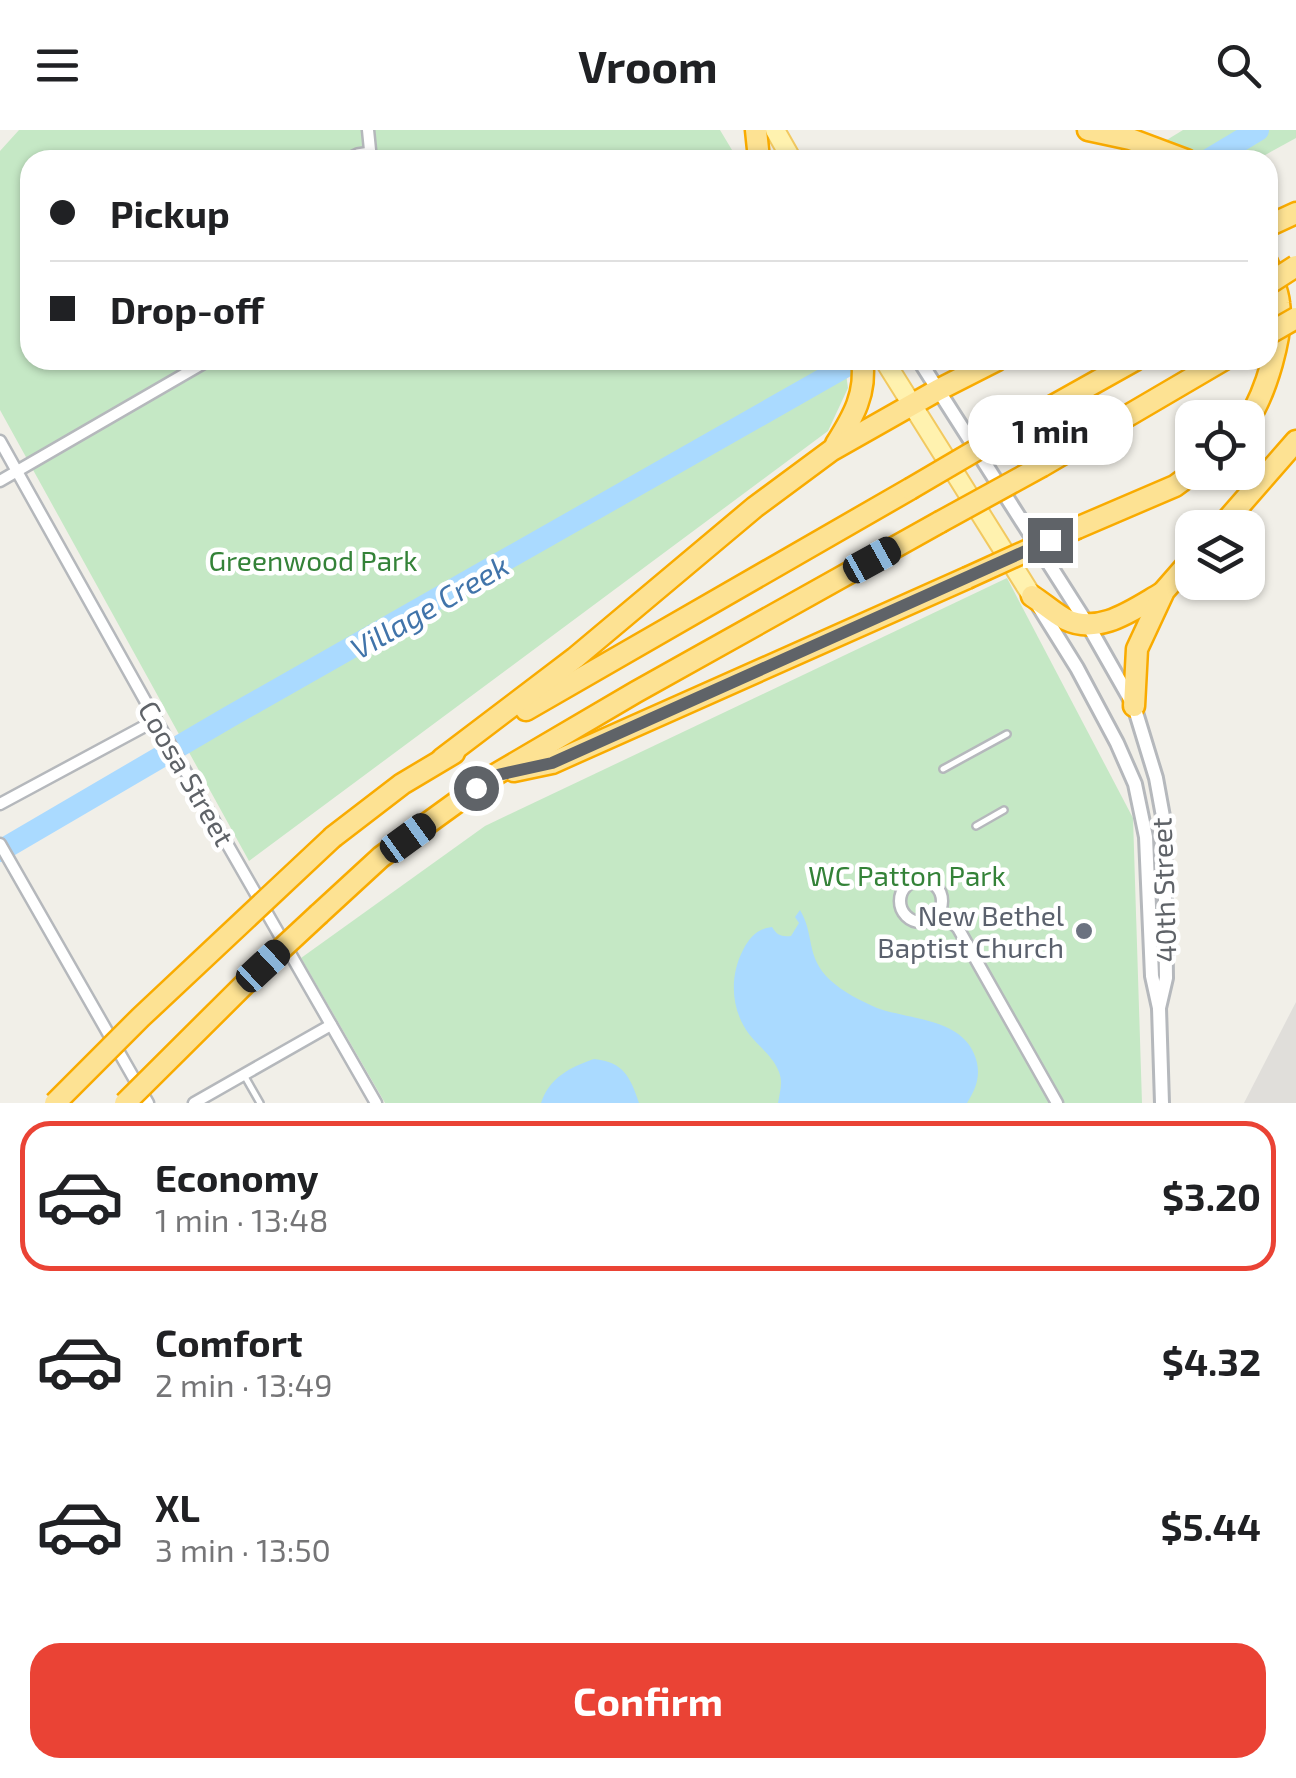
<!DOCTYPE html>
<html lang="en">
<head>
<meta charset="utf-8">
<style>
	:root { --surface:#fff; --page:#f6f6f6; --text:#202124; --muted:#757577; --line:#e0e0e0; --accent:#ea4335 }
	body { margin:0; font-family:"Exo 2",sans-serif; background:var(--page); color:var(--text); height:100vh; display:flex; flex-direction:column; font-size:38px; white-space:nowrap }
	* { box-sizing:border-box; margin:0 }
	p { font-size:32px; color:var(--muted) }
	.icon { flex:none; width:55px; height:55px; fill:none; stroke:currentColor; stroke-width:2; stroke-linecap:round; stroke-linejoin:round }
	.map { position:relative; height:973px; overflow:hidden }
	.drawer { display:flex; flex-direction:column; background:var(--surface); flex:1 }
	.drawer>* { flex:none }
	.guide { position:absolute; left:20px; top:20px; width:1258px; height:220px; border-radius:30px; box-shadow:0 2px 8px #0004; display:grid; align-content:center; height:220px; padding:0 30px; background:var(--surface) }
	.buttons { position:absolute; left:1175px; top:270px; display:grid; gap:20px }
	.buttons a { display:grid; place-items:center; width:90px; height:90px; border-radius:20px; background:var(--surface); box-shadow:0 2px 8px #0004; font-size:50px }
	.end { position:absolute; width:45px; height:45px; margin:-22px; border:12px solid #5f6368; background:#fff; box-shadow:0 0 0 5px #fff }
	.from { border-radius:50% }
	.bubble { position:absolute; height:70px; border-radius:30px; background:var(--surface); box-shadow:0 2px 8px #0004; font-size:32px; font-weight:700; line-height:70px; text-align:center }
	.car { position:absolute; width:30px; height:60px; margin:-30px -15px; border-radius:12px; box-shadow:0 0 8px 2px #0007; background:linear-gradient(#222 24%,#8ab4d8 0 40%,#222 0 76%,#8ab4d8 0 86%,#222 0) }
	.guide b { display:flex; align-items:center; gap:35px; height:95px; font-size:38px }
	.guide b+b { border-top:2px solid var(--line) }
	.guide i { width:25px; height:25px; background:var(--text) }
	ul { padding:18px 0 0; list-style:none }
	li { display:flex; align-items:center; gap:30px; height:150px; margin:0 20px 15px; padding:0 10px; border:5px solid transparent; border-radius:30px }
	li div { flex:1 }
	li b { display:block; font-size:38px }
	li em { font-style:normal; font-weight:700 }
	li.active { border-color:var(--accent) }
	li>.icon { width:90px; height:90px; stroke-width:1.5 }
	.cta { display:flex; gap:20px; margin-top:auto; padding:20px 30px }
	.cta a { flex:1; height:115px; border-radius:30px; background:var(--accent); color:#fff; font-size:40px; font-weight:700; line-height:115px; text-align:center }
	header { display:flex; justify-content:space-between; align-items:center; height:130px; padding:0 30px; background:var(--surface); font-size:45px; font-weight:700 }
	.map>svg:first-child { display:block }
</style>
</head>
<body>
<header><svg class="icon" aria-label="menu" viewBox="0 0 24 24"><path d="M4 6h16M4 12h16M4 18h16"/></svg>Vroom<svg class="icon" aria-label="search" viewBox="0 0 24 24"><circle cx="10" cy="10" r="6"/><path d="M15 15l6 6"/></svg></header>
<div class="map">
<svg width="1296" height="973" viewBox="0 0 1296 973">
	<rect width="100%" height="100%" fill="#f1efe8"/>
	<path fill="#e0deda" d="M 1296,872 L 1296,973 L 1244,973 Z"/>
	<g fill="#c5e8c5">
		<path d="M 19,0 L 720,0 L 738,30 L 30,30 L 30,230 L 844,230 L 848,258 L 828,301 L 249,731 L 0,280 L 0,21 Z"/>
		<path d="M 1183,0 L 1296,0 L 1296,8 L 1256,30 L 1134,30 Z"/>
		<path d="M 1007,448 L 1133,688 L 1142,973 L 385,973 L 301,828 L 485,696 Z"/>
	</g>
	<g fill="#aadaff">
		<path d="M 800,780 C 815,805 805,826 830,850 C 843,862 861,871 877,878 C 910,890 964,888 976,929 C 981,946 976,959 967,973 L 778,973 C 780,962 783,952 779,942 C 773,926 759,917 749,904 C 731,880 729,847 743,820 C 750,807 757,799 772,797 C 777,805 781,807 791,806 L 799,793 L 795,787 Z"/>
		<path d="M 594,929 C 624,932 630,947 639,973 L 541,973 C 549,948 570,937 594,929 Z"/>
	</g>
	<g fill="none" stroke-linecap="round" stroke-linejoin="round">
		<g stroke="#aadaff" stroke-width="22">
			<path d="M 1208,30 L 1258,0"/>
			<path d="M 0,721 L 229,587 L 857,230"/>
		</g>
		<g stroke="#b5b8bc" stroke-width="10">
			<g id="service">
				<path d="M 341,30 L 357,22 L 370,20"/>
				<path d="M 943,639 L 1007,604"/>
				<path d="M 976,696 L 1004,680"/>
				<path d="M 244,945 L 260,973"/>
			</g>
		</g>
		<g stroke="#b5b8bc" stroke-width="15">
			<g id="minor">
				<path d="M 368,0 L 371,30"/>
				<path d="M 0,311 L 156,590 L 376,973"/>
				<path d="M 0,351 L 209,230"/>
				<path d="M 0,674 L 156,590"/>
				<path d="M 0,714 L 148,973"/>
				<circle cx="921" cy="771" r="21"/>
				<path d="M 940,781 L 958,798 L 1057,973"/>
				<path d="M 194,973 L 331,895"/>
			</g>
		</g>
		<g stroke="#b5b8bc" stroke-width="18">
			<g id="tertiary">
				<path d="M 919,230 L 1088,495 L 1134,576 L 1156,648 L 1164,692 L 1166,848 L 1159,878"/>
				<path d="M 1039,477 L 1077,538 L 1117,613 L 1135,654 L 1146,707 L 1152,846 L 1159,878 L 1162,973"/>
			</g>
		</g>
		<g stroke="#f2c960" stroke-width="22">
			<g id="primary">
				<path d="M 775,0 L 792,30"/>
				<path d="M 884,230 L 1032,466"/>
			</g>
		</g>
		<g stroke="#f9ab00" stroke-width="25">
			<g id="motorway">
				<path d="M 756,0 L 759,29"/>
				<path d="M 1088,0 L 1130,9 L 1186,30"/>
				<path d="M 1268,96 L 1296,83"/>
				<path d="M 1248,290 C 1265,264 1284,205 1279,173 C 1278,160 1271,147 1268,134"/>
				<path d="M 1019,295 L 1135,230"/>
				<path d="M 836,314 C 853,287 867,263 862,230"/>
				<path d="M 1042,336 L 1223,230"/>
				<path d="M 1077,398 L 1175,356 L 1194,342"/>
				<path d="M 1220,398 L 1296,311"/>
				<path d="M 1032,466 C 1043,473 1054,483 1065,489 C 1099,506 1134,479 1162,463"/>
				<path d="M 1134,576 L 1137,519 L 1164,461 L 1192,429"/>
				<path d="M 526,580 L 910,359"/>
				<path d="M 442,629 L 575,528 L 755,377 L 832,320 L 938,260 L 997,230"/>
				<path d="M 514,641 L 552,633 L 967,448"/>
				<path d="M 333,707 L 402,654 L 454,623"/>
				<path d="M 319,784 L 381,727 L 493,646 L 636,562 L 940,392"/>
			</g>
		</g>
		<use href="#service" stroke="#fff" stroke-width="5"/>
		<use href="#minor" stroke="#fff" stroke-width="10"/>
		<use href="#tertiary" stroke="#fff" stroke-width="12"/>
		<use href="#primary" stroke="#fff2af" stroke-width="18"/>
		<use href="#motorway" stroke="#fde293" stroke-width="20"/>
		<g stroke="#f9ab00" stroke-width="25" stroke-linecap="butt">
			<g id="motorway-bridge">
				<path d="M 1268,154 L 1296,136"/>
				<path d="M 1268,204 L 1296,188"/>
				<path d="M 910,359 L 1019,295"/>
				<path d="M 940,392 L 1042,336"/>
				<path d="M 967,448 L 1077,398"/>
				<path d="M 55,973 L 141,887 L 333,707"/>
				<path d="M 125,973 L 263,836 L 319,784"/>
			</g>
		</g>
		<use href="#motorway-bridge" stroke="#fde293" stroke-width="20"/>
	</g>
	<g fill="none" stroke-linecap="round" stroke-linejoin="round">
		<path stroke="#5f6368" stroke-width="12" d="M 476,658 L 493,646 L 552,633 L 1050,410"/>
	</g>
	<circle fill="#6b7280" stroke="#fff" stroke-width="4" cx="1084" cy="801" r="10"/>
	<g text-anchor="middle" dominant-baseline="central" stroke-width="9" stroke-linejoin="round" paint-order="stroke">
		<g font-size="28" fill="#348238" stroke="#fff">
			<text x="313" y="430">Greenwood Park</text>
			<text x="907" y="745">WC Patton Park</text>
		</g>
		<g font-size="28" fill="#5f6368" stroke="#fff">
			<text transform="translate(187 643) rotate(60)">Coosa Street</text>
			<text transform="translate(1163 760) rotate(-92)">40th Street</text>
		</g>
		<g font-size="28" fill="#5b616d" stroke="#fff" text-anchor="end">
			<text x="1064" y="785">New Bethel<tspan x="1064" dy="32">Baptist Church</tspan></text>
		</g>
		<g font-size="30" font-style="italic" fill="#4174aa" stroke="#fff">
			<text transform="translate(429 476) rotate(-30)">Village Creek</text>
		</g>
	</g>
</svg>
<div class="buttons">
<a><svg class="icon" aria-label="locate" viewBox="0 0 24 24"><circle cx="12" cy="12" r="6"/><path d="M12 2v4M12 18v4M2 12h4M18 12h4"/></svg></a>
<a><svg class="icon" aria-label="layers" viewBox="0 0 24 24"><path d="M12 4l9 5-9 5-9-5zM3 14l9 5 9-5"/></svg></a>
</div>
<i class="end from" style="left:476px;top:658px"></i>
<i class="end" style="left:1050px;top:410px"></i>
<div class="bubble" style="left:968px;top:265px;width:165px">1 min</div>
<i class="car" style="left:872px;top:430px;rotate:61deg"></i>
<i class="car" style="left:408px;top:708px;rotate:54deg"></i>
<i class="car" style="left:263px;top:836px;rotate:47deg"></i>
<div class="guide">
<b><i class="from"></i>Pickup</b>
<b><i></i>Drop-off</b>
</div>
</div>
<section class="drawer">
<ul>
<li class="active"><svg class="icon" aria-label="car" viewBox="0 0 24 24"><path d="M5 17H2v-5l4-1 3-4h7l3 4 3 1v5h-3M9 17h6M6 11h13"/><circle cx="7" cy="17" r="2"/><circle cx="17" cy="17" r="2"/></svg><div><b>Economy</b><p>1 min · 13:48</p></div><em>$3.20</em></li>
<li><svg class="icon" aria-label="car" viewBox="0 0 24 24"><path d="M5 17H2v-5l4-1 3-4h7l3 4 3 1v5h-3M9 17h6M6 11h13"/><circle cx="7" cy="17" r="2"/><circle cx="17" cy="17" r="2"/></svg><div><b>Comfort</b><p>2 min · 13:49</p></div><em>$4.32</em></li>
<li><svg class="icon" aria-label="car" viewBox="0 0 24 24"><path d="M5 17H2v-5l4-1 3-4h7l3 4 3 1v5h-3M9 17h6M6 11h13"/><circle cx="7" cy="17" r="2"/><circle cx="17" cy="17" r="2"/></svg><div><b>XL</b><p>3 min · 13:50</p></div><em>$5.44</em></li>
</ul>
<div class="cta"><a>Confirm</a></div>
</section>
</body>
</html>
